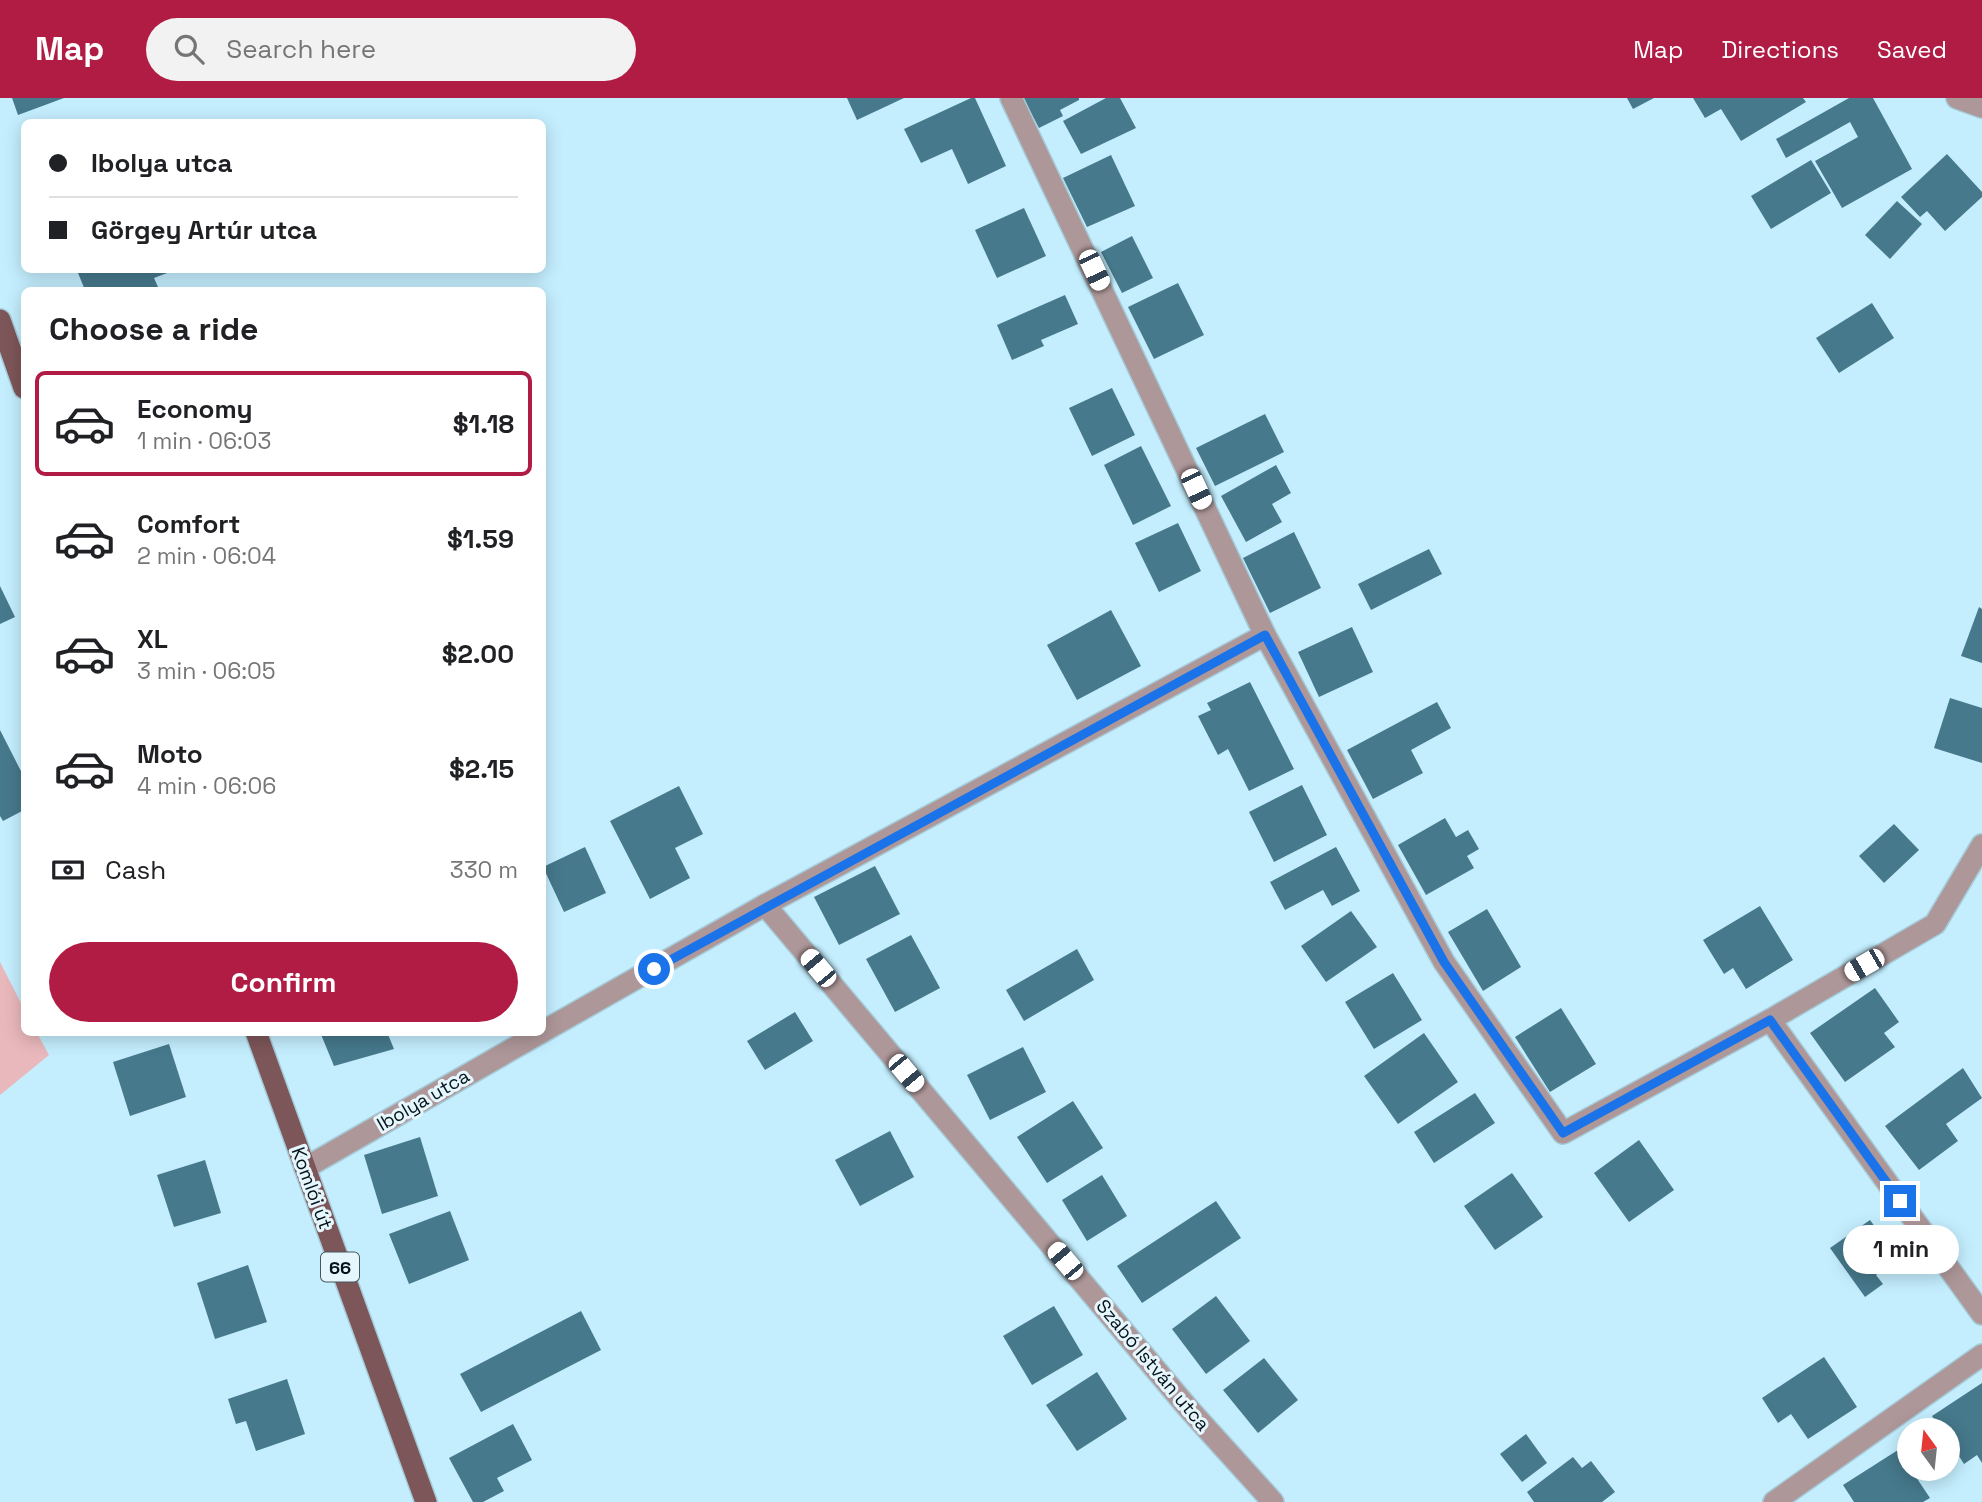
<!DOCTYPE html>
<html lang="en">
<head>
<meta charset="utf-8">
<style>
	:root { --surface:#fff; --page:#f2f2f2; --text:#202124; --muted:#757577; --line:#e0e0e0; --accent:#b01c44 }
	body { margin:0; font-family:"Space Grotesk",sans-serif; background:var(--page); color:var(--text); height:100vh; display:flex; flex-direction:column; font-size:26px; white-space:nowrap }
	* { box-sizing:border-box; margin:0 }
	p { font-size:23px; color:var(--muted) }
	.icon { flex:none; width:38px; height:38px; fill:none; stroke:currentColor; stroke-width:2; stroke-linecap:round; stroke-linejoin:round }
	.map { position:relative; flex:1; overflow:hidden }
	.details { position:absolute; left:21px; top:189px; width:525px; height:749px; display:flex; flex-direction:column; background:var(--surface); border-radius:10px; box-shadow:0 4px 18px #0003 }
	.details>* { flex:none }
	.hud { position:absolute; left:21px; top:21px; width:525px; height:154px; border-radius:10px; box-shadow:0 4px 18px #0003; display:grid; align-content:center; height:154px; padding:0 28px; background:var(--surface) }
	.needle { width:46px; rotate:345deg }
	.tools { position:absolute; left:1897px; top:1320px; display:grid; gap:14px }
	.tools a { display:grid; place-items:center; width:63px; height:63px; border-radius:50%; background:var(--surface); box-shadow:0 4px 18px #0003; font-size:35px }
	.end { position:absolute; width:32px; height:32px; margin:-16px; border:9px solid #1a73e8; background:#fff; box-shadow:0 0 0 4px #fff }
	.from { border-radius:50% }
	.bubble { position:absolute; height:49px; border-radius:24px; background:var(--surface); box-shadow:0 4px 18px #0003; font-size:23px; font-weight:600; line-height:49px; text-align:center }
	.car { position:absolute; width:21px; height:42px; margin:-21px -10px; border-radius:9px; box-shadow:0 0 5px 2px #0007; background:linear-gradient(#fff 24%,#345 0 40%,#fff 0 76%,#345 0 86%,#fff 0) }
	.hud b { display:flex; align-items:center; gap:24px; height:66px; font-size:26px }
	.hud b+b { border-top:2px solid var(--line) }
	.hud i { width:18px; height:18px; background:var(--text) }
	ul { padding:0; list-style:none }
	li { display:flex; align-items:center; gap:21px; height:105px; margin:0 14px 10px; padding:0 14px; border:4px solid transparent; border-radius:10px }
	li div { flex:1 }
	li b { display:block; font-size:26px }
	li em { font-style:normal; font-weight:600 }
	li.on { border-color:var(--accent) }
	li>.icon { width:63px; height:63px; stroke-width:1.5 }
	h2 { padding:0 28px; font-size:32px; line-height:84px }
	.pay { display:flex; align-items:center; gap:18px; height:77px; padding:0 28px; font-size:26px }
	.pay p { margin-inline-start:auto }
	.cta { display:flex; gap:14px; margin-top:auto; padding:14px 28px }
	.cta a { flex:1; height:80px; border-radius:42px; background:var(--accent); color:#fff; font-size:28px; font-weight:600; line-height:80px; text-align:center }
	header { display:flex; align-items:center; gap:42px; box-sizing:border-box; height:98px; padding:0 35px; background:var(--accent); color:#fff }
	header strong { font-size:33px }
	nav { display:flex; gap:38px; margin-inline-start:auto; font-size:24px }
	.search { width:490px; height:63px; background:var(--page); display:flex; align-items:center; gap:18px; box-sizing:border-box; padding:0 24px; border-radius:38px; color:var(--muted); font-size:26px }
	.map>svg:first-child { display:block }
</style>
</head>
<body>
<header>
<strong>Map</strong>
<div class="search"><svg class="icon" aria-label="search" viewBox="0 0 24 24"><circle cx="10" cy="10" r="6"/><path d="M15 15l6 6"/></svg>Search here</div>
<nav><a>Map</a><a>Directions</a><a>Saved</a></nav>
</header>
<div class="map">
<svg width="1982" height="1404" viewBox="0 0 1982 1404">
	<rect width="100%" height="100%" fill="#c4eefe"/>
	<path fill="#e9b8bc" d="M 0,864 L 24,911 L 24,934 L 37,935 L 49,957 L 0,997 Z"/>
	<g fill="#46798c">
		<path d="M 12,0 L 64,0 L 18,17 Z"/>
		<path d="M 847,0 L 904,0 L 857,22 Z"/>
		<path d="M 971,0 L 975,0 L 1006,68 L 968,86 L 952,51 L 921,65 L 904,31 Z"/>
		<path d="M 1023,0 L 1079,0 L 1079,2 L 1060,12 L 1063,18 L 1039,30 Z"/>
		<path d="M 1106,0 L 1120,0 L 1136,30 L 1081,56 L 1063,23 Z"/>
		<path d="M 1627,0 L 1654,0 L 1633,11 Z"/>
		<path d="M 1693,0 L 1803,0 L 1806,4 L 1741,43 L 1721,11 L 1705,20 Z"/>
		<path d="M 1849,0 L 1873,0 L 1912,71 L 1842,110 L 1815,63 L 1858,39 L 1850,24 L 1786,60 L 1776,41 Z"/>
		<path d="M 1947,56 L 1982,94 L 1982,99 L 1945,133 L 1927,113 L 1920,119 L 1901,99 Z"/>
		<path d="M 1111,57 L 1135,108 L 1087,129 L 1063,80 Z"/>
		<path d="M 1811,62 L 1831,95 L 1771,131 L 1751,98 Z"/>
		<path d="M 1897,103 L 1922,126 L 1890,161 L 1865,137 Z"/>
		<path d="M 1024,110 L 1046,158 L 997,180 L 975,132 Z"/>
		<path d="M 1132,138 L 1153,180 L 1122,195 L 1101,154 Z"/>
		<path d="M 88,172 L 175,172 L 154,180 L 158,189 L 149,192 L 85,192 L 78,175 Z"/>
		<path d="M 1178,185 L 1204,237 L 1154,261 L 1128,209 Z"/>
		<path d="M 1065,197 L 1078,226 L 1041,242 L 1044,248 L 1012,262 L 997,227 Z"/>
		<path d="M 1872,205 L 1894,240 L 1839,275 L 1816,240 Z"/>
		<path d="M 1112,290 L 1135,337 L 1092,358 L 1069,310 Z"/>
		<path d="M 1265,316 L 1284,354 L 1215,388 L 1196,350 Z"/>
		<path d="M 1141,348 L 1171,408 L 1133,427 L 1104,367 Z"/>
		<path d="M 1276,367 L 1291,395 L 1272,406 L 1282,424 L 1246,444 L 1221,398 Z"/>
		<path d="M 1178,425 L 1201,473 L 1159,494 L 1135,445 Z"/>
		<path d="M 1294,434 L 1321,490 L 1270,515 L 1243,460 Z"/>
		<path d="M 1429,451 L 1442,476 L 1371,512 L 1358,486 Z"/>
		<path d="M 0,488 L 15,519 L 0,526 Z"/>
		<path d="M 1979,509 L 1982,511 L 1982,565 L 1961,558 Z"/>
		<path d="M 1111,512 L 1141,568 L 1077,602 L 1047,547 Z"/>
		<path d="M 1352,529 L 1373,574 L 1319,599 L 1298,554 Z"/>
		<path d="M 1250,584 L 1294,671 L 1249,693 L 1228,651 L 1218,657 L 1198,618 L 1211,612 L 1207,605 Z"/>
		<path d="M 1950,600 L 1982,610 L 1982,665 L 1934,650 Z"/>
		<path d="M 1437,604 L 1451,630 L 1411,652 L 1423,675 L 1373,701 L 1347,652 Z"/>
		<path d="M 0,632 L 24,679 L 24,712 L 3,723 L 0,718 Z"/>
		<path d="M 1302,687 L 1327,737 L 1274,764 L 1249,714 Z"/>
		<path d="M 679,688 L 703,736 L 675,750 L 690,780 L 650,801 L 610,723 Z"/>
		<path d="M 1445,720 L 1456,739 L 1468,732 L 1479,751 L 1467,758 L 1474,770 L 1426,797 L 1398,747 Z"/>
		<path d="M 1894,726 L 1919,752 L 1884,785 L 1859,758 Z"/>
		<path d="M 585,749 L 606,795 L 564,814 L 543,769 Z"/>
		<path d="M 1336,749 L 1360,793 L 1332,808 L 1323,792 L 1285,812 L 1270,784 Z"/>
		<path d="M 875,768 L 900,816 L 839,847 L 814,799 Z"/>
		<path d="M 1760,808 L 1793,862 L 1746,891 L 1733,870 L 1724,876 L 1703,842 Z"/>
		<path d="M 1487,811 L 1521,869 L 1483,893 L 1448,834 Z"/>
		<path d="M 1351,813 L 1377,849 L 1326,884 L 1301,848 Z"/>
		<path d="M 911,837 L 940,890 L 895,914 L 866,861 Z"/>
		<path d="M 1077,851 L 1094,882 L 1024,923 L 1006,892 Z"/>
		<path d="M 1393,875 L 1422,922 L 1374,951 L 1345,904 Z"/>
		<path d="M 1875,890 L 1899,924 L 1884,935 L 1895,949 L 1845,984 L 1810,935 Z"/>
		<path d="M 1561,910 L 1596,966 L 1550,994 L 1515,939 Z"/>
		<path d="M 795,914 L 813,943 L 765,972 L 747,943 Z"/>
		<path d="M 320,934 L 387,934 L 394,951 L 334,968 Z"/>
		<path d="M 1424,935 L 1458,984 L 1398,1026 L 1364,978 Z"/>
		<path d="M 169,946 L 186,999 L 130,1018 L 113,964 Z"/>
		<path d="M 1023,949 L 1046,994 L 990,1022 L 967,977 Z"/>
		<path d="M 1963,970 L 1982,1000 L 1946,1026 L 1958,1043 L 1919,1072 L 1885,1028 Z"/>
		<path d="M 1475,995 L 1495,1025 L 1434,1065 L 1414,1034 Z"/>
		<path d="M 1073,1003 L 1103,1050 L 1047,1085 L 1017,1039 Z"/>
		<path d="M 890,1033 L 914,1079 L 860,1108 L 835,1062 Z"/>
		<path d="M 420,1039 L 438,1098 L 382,1116 L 364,1057 Z"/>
		<path d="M 1639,1042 L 1674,1092 L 1629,1124 L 1594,1075 Z"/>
		<path d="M 205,1062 L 221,1115 L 174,1129 L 157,1077 Z"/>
		<path d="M 1512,1075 L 1543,1119 L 1495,1152 L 1464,1108 Z"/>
		<path d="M 1102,1077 L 1127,1118 L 1087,1143 L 1062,1102 Z"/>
		<path d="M 1216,1103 L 1241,1140 L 1142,1205 L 1117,1168 Z"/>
		<path d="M 450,1113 L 469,1162 L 409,1186 L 389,1136 Z"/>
		<path d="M 1870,1122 L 1898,1160 L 1876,1177 L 1883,1186 L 1865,1199 L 1830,1150 Z"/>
		<path d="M 248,1167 L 267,1224 L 215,1241 L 197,1185 Z"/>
		<path d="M 1216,1198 L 1250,1243 L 1206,1276 L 1172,1231 Z"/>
		<path d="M 1054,1208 L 1083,1257 L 1032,1287 L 1003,1238 Z"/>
		<path d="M 581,1213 L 601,1252 L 481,1314 L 460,1276 Z"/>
		<path d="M 1824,1259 L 1857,1309 L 1808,1341 L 1791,1316 L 1778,1325 L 1762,1300 Z"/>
		<path d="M 1264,1260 L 1298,1302 L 1258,1335 L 1223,1292 Z"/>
		<path d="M 1097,1274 L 1127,1321 L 1077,1353 L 1046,1307 Z"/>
		<path d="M 287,1281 L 305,1336 L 256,1353 L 246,1323 L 236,1326 L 228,1301 Z"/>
		<path d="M 1982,1285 L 1982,1365 L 1977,1357 L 1964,1366 L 1948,1341 L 1948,1332 L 1941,1332 L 1932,1318 Z"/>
		<path d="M 513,1326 L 532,1362 L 497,1380 L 504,1393 L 483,1404 L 473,1404 L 449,1360 Z"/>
		<path d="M 1526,1336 L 1547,1365 L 1522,1384 L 1500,1356 Z"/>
		<path d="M 1898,1352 L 1930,1400 L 1923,1404 L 1854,1404 L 1843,1387 Z"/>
		<path d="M 1573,1359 L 1582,1370 L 1591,1363 L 1615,1394 L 1602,1404 L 1534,1404 L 1527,1394 Z"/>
	</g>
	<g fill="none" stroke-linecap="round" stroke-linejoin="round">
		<g stroke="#a5cbd9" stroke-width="24">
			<g id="minor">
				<path d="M 1011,0 L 1265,537 L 1444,864 L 1563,1035 L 1770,922 L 1935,826 L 1982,747"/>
				<path d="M 1957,0 L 1982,9"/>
				<path d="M 765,807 L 1188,1310 L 1273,1404"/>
				<path d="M 1770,922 L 1982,1216"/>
				<path d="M 542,934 L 765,807 L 1265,537"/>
				<path d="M 305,1070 L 542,934"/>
				<path d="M 1774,1404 L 1982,1257"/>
			</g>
		</g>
		<g stroke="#a5cbd9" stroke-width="24">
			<g id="major">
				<path d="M 0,222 L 24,290"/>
				<path d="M 256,934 L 426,1404"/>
			</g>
		</g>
		<use href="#minor" stroke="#ae9799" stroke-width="21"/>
		<use href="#major" stroke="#7d5659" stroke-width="21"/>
	</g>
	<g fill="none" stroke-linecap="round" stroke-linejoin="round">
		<path stroke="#1a73e8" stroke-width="9" d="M 654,871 L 1265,537 L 1444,864 L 1563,1035 L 1770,922 L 1900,1103"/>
	</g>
	<g text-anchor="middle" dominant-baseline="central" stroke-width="6" stroke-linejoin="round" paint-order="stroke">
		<rect fill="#e6f6fd" stroke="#48575d" stroke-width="2" x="321" y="1154.5" width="38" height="29" rx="5"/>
		<g font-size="18" font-weight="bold" fill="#051319">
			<text x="340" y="1169">66</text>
		</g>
		<g font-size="19" fill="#051319" stroke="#e6f6fd">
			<text transform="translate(423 1002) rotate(-30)">Ibolya utca</text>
			<text transform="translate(312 1090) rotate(70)">Komlói út</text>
			<text transform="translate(1153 1267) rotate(50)">Szabó István utca</text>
		</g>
	</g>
</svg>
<div class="tools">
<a><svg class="needle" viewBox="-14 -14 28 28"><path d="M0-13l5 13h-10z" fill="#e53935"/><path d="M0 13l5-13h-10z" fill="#757577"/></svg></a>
</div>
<i class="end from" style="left:654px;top:871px"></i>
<i class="end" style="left:1900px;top:1103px"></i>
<div class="bubble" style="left:1843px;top:1127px;width:116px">1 min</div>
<i class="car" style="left:1094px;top:172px;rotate:155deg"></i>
<i class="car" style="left:1196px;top:391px;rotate:155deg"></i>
<i class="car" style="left:1864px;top:867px;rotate:240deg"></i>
<i class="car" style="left:818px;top:870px;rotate:320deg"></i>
<i class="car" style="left:906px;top:975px;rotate:140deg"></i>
<i class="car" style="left:1065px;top:1163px;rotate:320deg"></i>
<div class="hud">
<b><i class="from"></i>Ibolya utca</b>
<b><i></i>Görgey Artúr utca</b>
</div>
<section class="details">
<h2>Choose a ride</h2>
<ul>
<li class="on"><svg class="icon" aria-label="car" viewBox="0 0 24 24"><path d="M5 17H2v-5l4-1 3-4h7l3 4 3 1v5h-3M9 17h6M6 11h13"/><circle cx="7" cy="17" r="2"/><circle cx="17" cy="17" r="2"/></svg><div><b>Economy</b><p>1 min · 06:03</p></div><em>$1.18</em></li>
<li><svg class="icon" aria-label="car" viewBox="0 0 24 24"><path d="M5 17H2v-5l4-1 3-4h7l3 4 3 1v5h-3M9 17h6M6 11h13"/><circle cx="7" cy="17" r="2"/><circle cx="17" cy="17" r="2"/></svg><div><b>Comfort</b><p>2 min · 06:04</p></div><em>$1.59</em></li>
<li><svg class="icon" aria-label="car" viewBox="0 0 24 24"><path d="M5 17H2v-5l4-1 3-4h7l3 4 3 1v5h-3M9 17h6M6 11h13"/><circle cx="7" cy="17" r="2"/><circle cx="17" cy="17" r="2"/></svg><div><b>XL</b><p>3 min · 06:05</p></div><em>$2.00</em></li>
<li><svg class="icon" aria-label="car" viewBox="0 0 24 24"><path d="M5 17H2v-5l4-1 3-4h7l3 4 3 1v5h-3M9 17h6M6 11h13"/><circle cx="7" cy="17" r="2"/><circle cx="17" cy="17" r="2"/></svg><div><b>Moto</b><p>4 min · 06:06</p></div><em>$2.15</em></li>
</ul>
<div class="pay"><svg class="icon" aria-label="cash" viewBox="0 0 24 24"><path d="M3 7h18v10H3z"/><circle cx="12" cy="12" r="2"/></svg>Cash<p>330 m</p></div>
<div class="cta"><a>Confirm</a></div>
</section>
</div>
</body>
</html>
